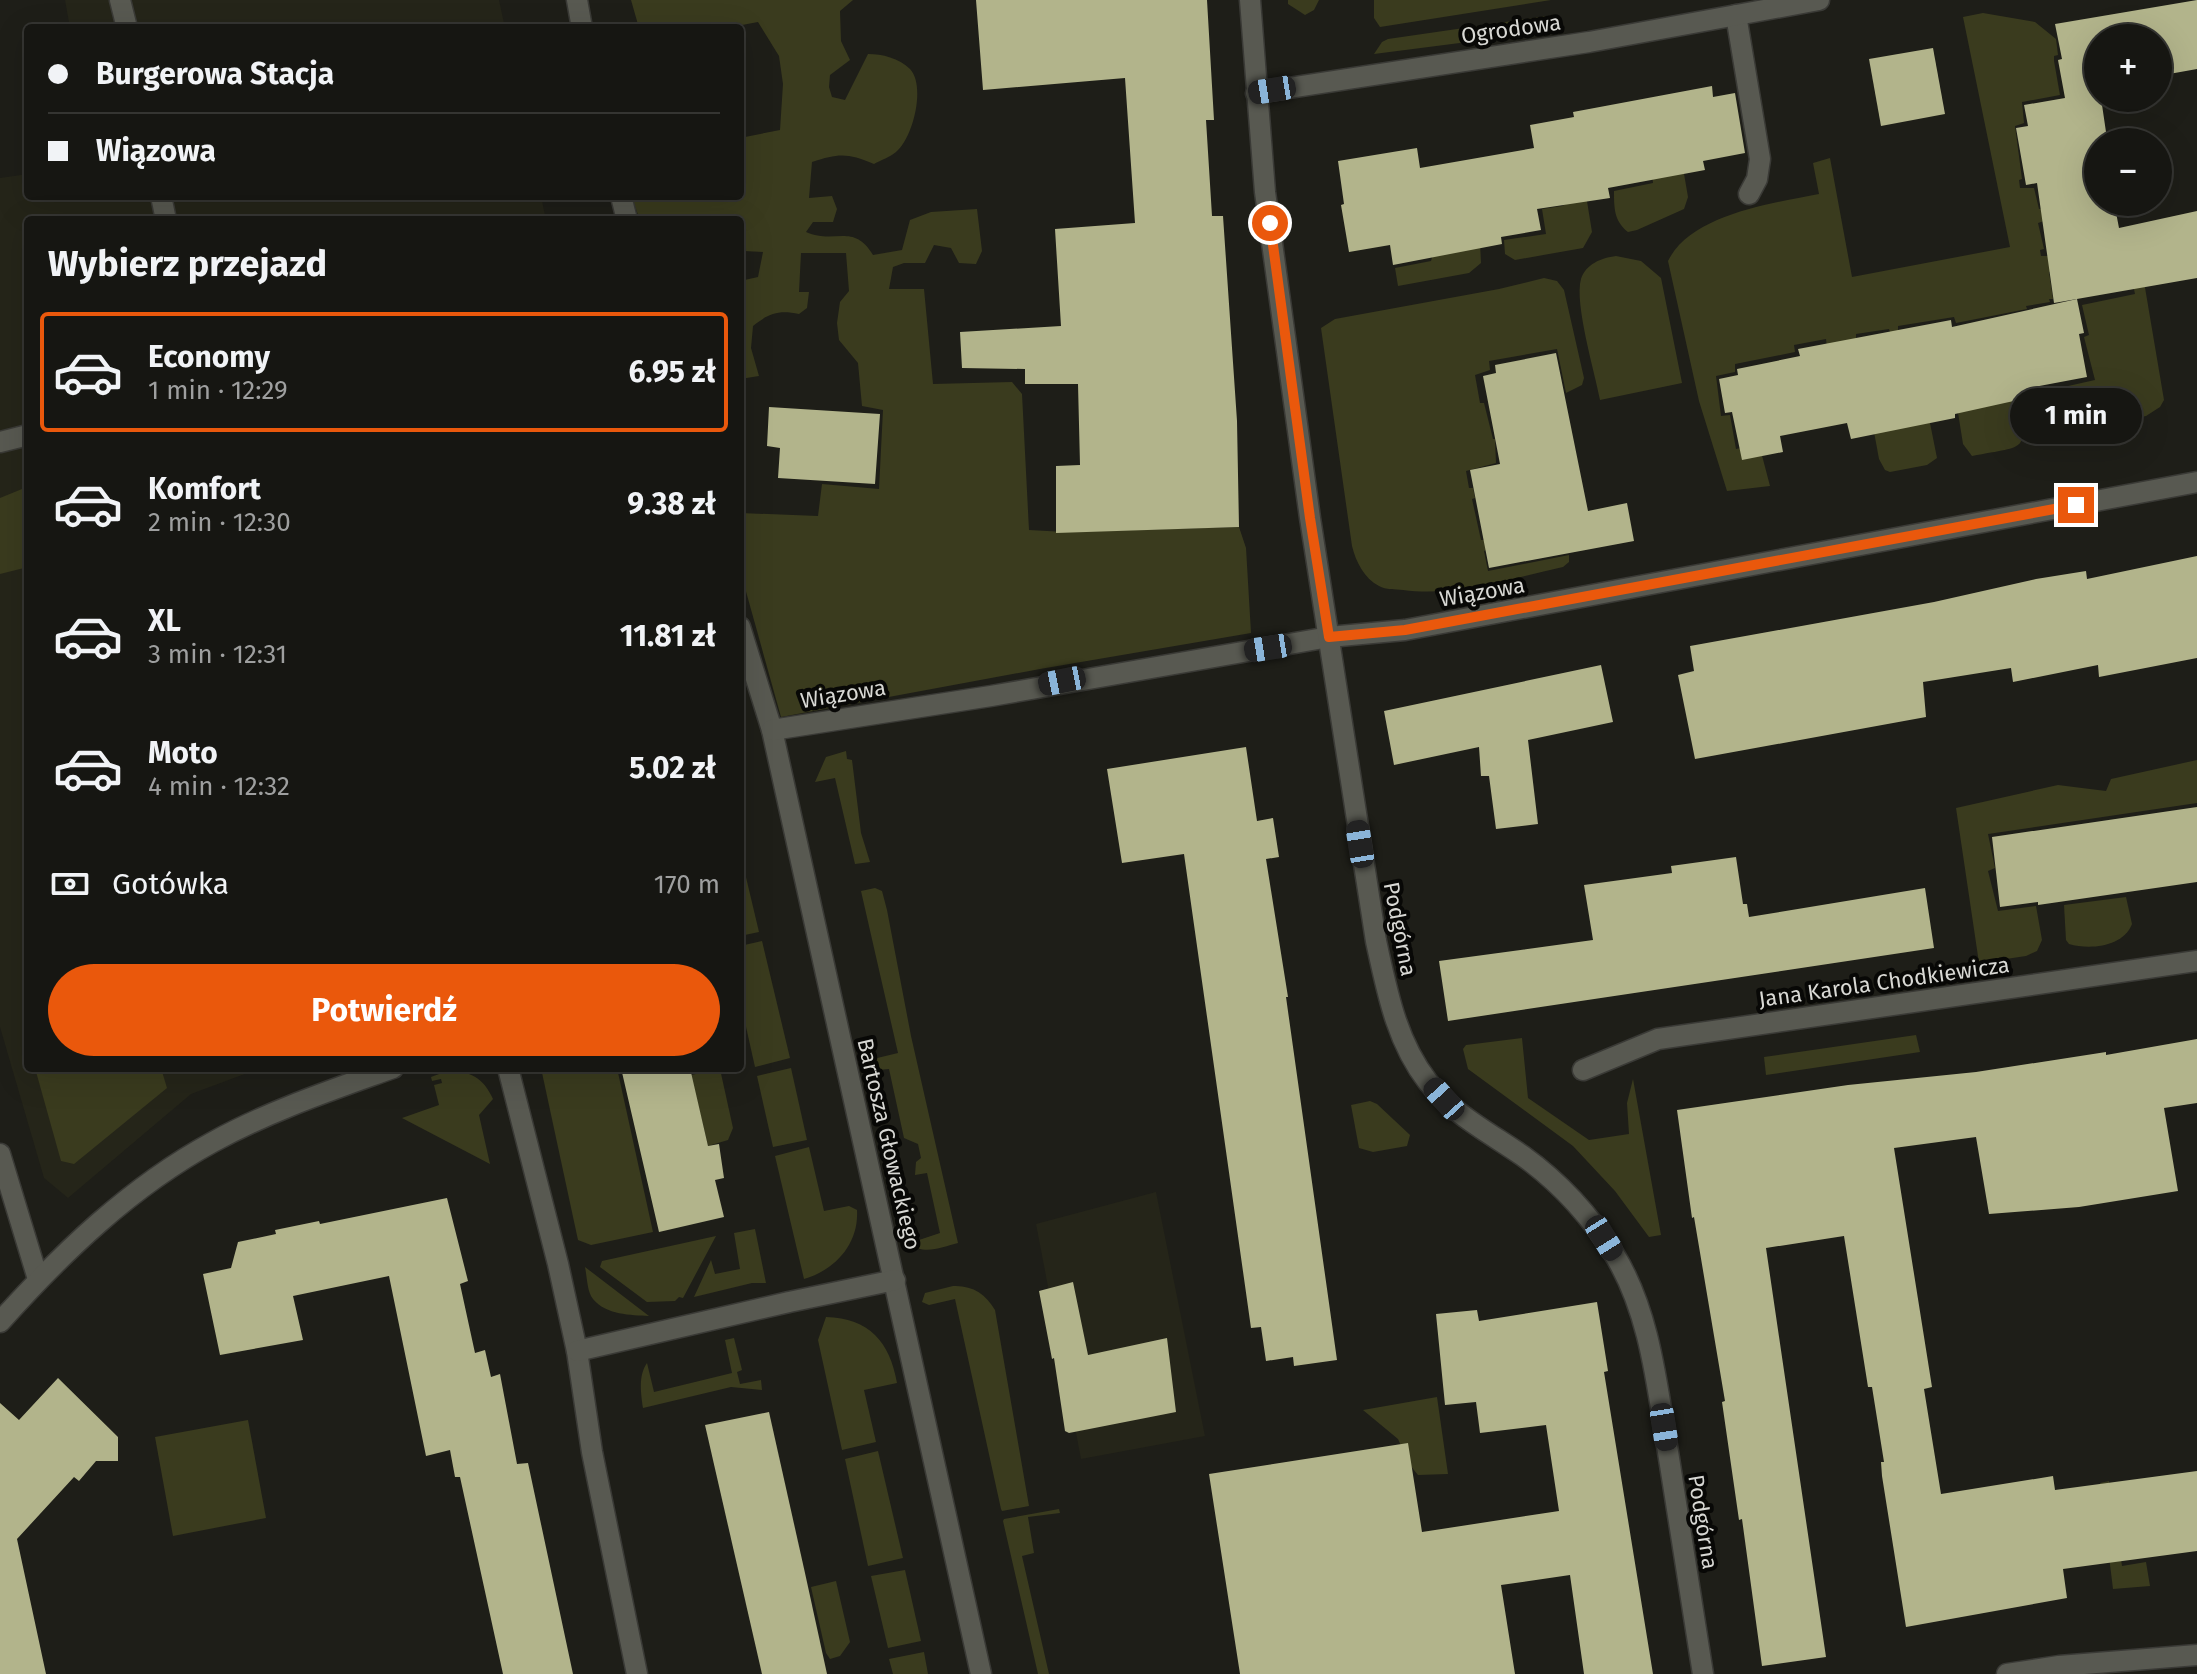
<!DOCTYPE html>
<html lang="pl">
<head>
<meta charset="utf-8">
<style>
	:root { --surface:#161612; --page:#232320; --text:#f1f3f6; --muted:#9e9f9f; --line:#353532; --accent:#ea580c }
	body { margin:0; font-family:"Fira Sans",sans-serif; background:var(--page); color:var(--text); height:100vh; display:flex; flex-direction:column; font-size:30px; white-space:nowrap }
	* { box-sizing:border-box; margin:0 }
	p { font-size:26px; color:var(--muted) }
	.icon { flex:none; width:44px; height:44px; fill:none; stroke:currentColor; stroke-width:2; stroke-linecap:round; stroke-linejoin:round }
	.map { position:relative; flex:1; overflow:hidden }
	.drawer { position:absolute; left:24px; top:216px; width:720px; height:856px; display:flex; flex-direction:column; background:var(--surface); border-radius:8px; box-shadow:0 8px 32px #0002,0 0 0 2px var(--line) }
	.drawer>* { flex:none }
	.top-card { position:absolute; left:24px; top:24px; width:720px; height:176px; border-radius:8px; box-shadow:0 8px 32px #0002,0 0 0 2px var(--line); display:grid; align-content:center; height:176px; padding:0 24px; background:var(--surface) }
	.buttons { position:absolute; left:2084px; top:24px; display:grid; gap:16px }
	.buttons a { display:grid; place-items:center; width:88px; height:88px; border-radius:50%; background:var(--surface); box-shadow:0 8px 32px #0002,0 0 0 2px var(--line); font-size:40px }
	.end { position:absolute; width:36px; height:36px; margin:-18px; border:10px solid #ea580c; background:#fff; box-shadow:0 0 0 4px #fff }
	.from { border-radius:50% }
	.bubble { position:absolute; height:56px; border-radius:28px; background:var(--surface); box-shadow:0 8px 32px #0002,0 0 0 2px var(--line); font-size:26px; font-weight:700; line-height:56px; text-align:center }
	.car { position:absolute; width:24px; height:48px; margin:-24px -12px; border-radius:10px; box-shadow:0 0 6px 2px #0007; background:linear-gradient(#222 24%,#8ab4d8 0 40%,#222 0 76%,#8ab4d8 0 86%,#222 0) }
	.top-card b { display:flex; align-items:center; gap:28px; height:76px; font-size:30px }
	.top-card b+b { border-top:2px solid var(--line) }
	.top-card i { width:20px; height:20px; background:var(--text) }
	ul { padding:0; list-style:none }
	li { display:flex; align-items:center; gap:24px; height:120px; margin:0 16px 12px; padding:0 8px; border:4px solid transparent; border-radius:8px }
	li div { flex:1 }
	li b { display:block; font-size:30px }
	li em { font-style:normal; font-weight:700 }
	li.current { border-color:var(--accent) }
	li>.icon { width:72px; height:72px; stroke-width:1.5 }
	h2 { padding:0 24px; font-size:36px; line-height:96px }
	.pay { display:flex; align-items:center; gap:20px; height:88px; padding:0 24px; font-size:30px }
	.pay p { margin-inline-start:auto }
	.cta { display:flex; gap:16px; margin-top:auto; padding:16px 24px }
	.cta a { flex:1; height:92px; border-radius:48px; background:var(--accent); color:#fff; font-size:32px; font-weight:700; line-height:92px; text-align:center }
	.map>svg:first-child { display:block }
</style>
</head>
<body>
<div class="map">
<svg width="2197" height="1674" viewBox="0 0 2197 1674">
	<rect width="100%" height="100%" fill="#1e1e18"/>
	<g fill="#252519">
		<path d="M 65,0 L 499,0 L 505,28 L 70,28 Z"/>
		<path d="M 28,174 L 28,196 L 541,196 L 546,220 L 28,220 L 28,1068 L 261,1068 L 191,1094 L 68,1198 L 44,1178 L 0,1027 L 0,178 Z"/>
		<path d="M 1156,1192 L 1205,1436 L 1081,1459 L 1036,1224 Z"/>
	</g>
	<g fill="#3a3b1e">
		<path d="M 631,0 L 853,0 L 840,11 L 841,41 L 850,60 L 830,75 L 829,87 L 832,97 L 845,100 L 868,54 C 882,54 899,58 910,69 C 926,86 913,138 896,152 C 890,157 881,160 874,164 C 848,153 839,153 812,162 L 809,198 L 832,196 L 837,209 L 833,222 L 813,222 L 806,232 C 835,245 853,222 873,255 L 902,250 L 910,220 L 931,212 L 977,209 L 982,251 L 976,264 L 959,263 L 951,248 L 934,245 L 925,263 L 904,263 L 893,267 L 889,289 L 924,289 L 933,384 L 1012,382 L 1022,394 L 1029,530 L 1065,532 L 1239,527 L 1246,548 L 1251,633 L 1040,669 L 781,717 L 740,570 L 740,513 L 818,516 L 822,484 L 879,489 L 883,410 L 862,406 L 858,363 L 839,340 L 837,323 L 840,302 L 849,291 L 846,253 L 801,253 L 799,292 L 809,292 L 807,308 L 799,314 C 779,310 769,313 753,326 L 751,348 L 759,376 L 740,379 L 740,281 L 758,277 L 763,252 L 744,251 L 740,220 L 640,220 L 631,196 L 740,196 L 740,138 L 780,130 L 783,84 L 779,56 L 758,22 L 726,28 L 639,28 Z"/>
		<path d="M 1288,0 L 1319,0 L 1314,10 L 1305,15 L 1288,4 Z"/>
		<path d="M 1374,0 L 1551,0 L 1380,27 L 1374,18 Z"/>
		<path d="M 1983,13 L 2035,22 L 2056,39 L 2058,55 L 2054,56 L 2054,61 L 2060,95 L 2022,102 L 2024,123 L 2015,126 L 2022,179 L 2019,180 L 2020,188 L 2034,188 L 2039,209 L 2047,208 L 2050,219 L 2038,223 L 2044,249 L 2040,250 L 2041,256 L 2056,256 L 2059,270 L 2049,272 L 2053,299 L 2049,299 L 2050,302 L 2026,306 L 2027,309 L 1956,323 L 1954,317 L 1898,326 L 1898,334 L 1891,335 L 1889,329 L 1856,334 L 1856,342 L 1827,348 L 1826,339 L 1794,345 L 1795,352 L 1735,364 L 1735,372 L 1716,376 L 1721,416 L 1730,415 L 1736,449 L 1759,444 L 1770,486 L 1727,491 L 1699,401 L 1668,261 C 1691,214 1773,203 1819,194 L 1813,163 L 1830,158 L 1852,277 L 2010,247 L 1963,17 Z"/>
		<path d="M 1547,16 L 1530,34 L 1374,54 L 1382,42 L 1388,39 Z"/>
		<path d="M 1683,168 L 1688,197 L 1684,209 L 1637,230 L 1628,232 C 1614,221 1614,208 1614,191 L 1653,183 L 1652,173 Z"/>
		<path d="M 1586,195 L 1592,232 L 1583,248 L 1515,260 L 1505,254 L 1504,240 L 1546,234 L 1542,209 L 1562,206 Z"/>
		<path d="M 1480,243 L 1481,263 L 1469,273 L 1398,286 L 1395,268 L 1431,261 L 1433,254 Z"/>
		<path d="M 2139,252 L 2164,400 L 2160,407 L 2146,416 L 2074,431 L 2060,427 L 2051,421 L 2045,413 L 2041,392 L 2095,380 L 2084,337 L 2089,335 L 2082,305 L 2135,294 L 2127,256 Z"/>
		<path d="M 1616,256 L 1641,261 L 1661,278 L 1682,383 L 1600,400 C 1595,373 1574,303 1581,279 C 1586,264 1601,258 1616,256 Z"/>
		<path d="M 1544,278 L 1557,281 L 1564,290 L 1584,378 L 1582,385 L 1566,393 L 1557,349 L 1489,361 L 1490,370 L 1475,375 L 1480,403 L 1484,403 L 1493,439 L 1495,439 L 1496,463 L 1466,471 L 1469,488 L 1473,488 L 1475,498 L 1472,499 L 1481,540 L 1485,540 L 1486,550 L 1484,551 L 1488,571 L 1569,555 L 1569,562 L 1563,567 C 1511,578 1457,597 1403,590 C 1395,589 1386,590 1379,586 C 1364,578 1356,562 1352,546 L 1321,328 L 1335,319 L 1499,289 Z"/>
		<path d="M 2014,395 C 2029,453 2029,445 1972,456 L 1963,444 L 1956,400 Z"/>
		<path d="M 1926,403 L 1937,458 L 1927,465 L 1890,472 L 1885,470 L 1879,459 L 1870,410 Z"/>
		<path d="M 22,489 L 28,517 L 28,567 L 0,574 L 0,498 Z"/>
		<path d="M 846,751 L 847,759 L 852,760 L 861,833 L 870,862 L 855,864 L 835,778 L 815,782 L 826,757 Z"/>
		<path d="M 2197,760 L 2197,803 L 1988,834 L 1995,868 L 1988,871 L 1998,911 L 2036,906 L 2042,940 L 2037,951 L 2026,956 L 1979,963 L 1956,808 L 2058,785 L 2106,791 L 2111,779 Z"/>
		<path d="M 740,852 L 759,932 L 740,936 Z"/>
		<path d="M 875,888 L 882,891 L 887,910 L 911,1036 L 958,1243 C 942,1247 923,1256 910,1243 L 940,1233 L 927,1173 L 915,1175 L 916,1162 L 921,1158 L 918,1144 L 904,1138 L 889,1069 L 878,1070 L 874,1077 L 875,1082 L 872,1082 L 868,1063 L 873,1059 L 898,1053 L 861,891 Z"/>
		<path d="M 2126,897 L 2132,924 C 2123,947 2090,950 2069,944 L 2066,940 L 2064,905 Z"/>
		<path d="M 762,941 L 790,1058 L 755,1067 L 740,1000 L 740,946 Z"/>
		<path d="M 1916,1035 L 1920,1052 L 1766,1075 L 1764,1057 Z"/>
		<path d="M 1522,1038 L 1528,1098 L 1589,1140 L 1629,1134 L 1627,1103 L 1633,1079 L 1661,1235 L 1649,1237 L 1615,1191 L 1573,1146 L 1468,1069 L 1463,1049 L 1466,1045 Z"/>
		<path d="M 35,1068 L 161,1068 L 167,1088 L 74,1164 L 61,1161 Z"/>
		<path d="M 541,1068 L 617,1068 L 653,1232 L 591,1245 L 578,1240 Z"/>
		<path d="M 791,1068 L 807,1140 L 773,1147 L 757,1076 Z"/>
		<path d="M 720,1069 L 733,1128 L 728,1140 L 708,1146 L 691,1075 Z"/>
		<path d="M 447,1071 C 470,1071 483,1077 493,1099 L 479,1115 L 490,1164 L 402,1118 L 439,1105 L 434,1085 L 442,1083 L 441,1079 L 432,1081 L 431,1077 Z"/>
		<path d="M 1370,1101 L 1377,1104 L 1410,1135 L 1407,1146 L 1373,1152 L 1359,1148 L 1351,1105 Z"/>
		<path d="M 809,1147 L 824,1211 L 849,1206 L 857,1210 C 859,1244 835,1270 804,1279 L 775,1156 Z"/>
		<path d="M 755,1229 L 766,1283 L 752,1283 L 694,1297 L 711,1260 L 715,1274 L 740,1269 L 734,1233 Z"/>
		<path d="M 716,1236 L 683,1298 L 679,1297 L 675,1301 L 647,1302 L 600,1267 L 602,1261 Z"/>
		<path d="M 585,1267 L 649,1316 C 631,1315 606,1315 593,1299 C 587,1292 587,1276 585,1267 Z"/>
		<path d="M 953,1286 C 972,1285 986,1294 995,1310 L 1029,1506 L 1002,1511 L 1001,1509 L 955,1299 L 929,1305 L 922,1302 L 925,1293 Z"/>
		<path d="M 826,1317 C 869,1318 890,1342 897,1383 L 864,1390 L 876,1442 L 842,1450 L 818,1340 Z"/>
		<path d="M 734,1338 L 742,1370 L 737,1372 L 740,1384 L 761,1380 L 762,1390 L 731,1387 L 643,1408 C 641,1393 638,1376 647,1363 L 654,1392 L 732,1373 L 725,1340 Z"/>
		<path d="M 1437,1397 L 1448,1474 L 1418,1475 L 1409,1464 L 1398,1439 L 1363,1410 Z"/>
		<path d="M 248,1420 L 266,1518 L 173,1536 L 155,1437 Z"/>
		<path d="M 878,1451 L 903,1558 L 868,1566 L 845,1459 Z"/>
		<path d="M 2109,1481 L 2122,1566 L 2146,1562 L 2150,1586 L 2113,1589 L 2100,1483 Z"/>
		<path d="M 1059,1509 L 1060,1513 L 1028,1517 L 1034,1553 L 1022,1556 L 1049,1674 L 1038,1674 L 1003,1521 L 1004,1519 Z"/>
		<path d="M 905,1570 L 921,1641 L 888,1648 L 871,1576 Z"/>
		<path d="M 836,1581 L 850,1642 L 840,1656 L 830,1659 L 826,1653 L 811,1587 Z"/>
		<path d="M 924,1652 L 928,1674 L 893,1674 L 889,1659 Z"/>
	</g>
	<g fill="#b2b48b">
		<path d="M 976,0 L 1207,0 L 1214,120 L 1206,120 L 1212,216 L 1223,216 L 1237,421 L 1239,527 L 1056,533 L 1056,466 L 1080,465 L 1078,384 L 1025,384 L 1025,369 L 962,368 L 960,332 L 1061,326 L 1055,229 L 1135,223 L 1125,78 L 983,90 Z"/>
		<path d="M 2197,0 L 2197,69 L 2158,76 L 2158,38 L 2098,38 L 2098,98 L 2101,98 L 2106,132 L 2104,133 L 2106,142 L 2098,142 L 2098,202 L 2114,202 L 2119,228 L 2197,211 L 2197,278 L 2054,303 L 2037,183 L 2026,185 L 2016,128 L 2028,126 L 2024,105 L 2065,98 L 2058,60 L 2062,59 L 2055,24 Z"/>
		<path d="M 1933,48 L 1945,114 L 1881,126 L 1869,59 Z"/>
		<path d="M 1712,86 L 1713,97 L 1735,93 L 1745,153 L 1703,161 L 1705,170 L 1608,188 L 1610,198 L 1537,209 L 1541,230 L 1501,237 L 1502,244 L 1393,265 L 1390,245 L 1349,252 L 1341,205 L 1344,204 L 1338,161 L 1417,148 L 1420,168 L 1534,148 L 1530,125 L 1574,117 L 1573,112 Z"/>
		<path d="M 2077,299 L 2084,333 L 2079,334 L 2087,377 L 2034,387 L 2036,396 L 1955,414 L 1955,418 L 1851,439 L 1847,423 L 1780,436 L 1783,452 L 1742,460 L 1732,412 L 1725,413 L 1719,379 L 1738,375 L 1737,369 L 1800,356 L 1798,349 L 1951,320 L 1952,327 Z"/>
		<path d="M 1556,353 L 1588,511 L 1627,503 L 1634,541 L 1489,568 L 1470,470 L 1500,464 L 1483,376 L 1496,373 L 1495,365 Z"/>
		<path d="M 769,407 L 880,414 L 875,484 L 778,478 L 780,448 L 767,446 Z"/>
		<path d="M 2197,556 L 2197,658 L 2099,677 L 2098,665 L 2013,682 L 2011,668 L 1923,682 L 1926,717 L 1695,759 L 1678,675 L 1694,671 L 1690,646 L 1934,602 L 2036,579 L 2086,571 L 2087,579 Z"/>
		<path d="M 1601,665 L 1613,722 L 1528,740 L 1538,824 L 1496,829 L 1489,776 L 1481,776 L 1479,747 L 1394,765 L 1384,711 Z"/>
		<path d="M 1246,747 L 1257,821 L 1273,818 L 1279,857 L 1266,859 L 1288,997 L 1286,997 L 1337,1360 L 1294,1366 L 1293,1357 L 1266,1361 L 1261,1327 L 1251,1328 L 1184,854 L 1122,863 L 1107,769 Z"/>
		<path d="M 2197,807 L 2197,882 L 2038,905 L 2038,902 L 2000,907 L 1992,837 Z"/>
		<path d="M 1736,857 L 1743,904 L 1747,904 L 1749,917 L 1925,888 L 1934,948 L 1448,1021 L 1439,961 L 1593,940 L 1584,885 L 1672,873 L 1671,866 Z"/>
		<path d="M 2197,1039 L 2197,1103 L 2164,1108 L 2178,1191 L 2079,1207 L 1989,1214 L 1976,1137 L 1894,1148 L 1932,1387 L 1924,1389 L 1941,1494 L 2053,1476 L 2055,1490 L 2197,1471 L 2197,1551 L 2063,1569 L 2067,1598 L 1906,1627 L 1882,1476 L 1881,1462 L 1884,1462 L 1872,1387 L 1868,1387 L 1844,1236 L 1766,1248 L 1826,1657 L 1762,1666 L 1742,1519 L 1739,1520 L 1722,1402 L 1725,1401 L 1694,1217 L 1692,1218 L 1677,1110 L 1848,1085 L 1976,1072 L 2106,1052 L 2106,1055 Z"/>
		<path d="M 621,1068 L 690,1068 L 708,1146 L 719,1144 L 724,1178 L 715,1180 L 724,1217 L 659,1232 Z"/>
		<path d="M 447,1198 L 468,1281 L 460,1284 L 475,1353 L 485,1350 L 491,1377 L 500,1374 L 517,1464 L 528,1463 L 573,1674 L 503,1674 L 460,1477 L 455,1477 L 450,1450 L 426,1456 L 389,1276 L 293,1296 L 303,1340 L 220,1355 L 203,1274 L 231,1268 L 238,1242 L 276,1234 L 275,1230 L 319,1221 L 320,1224 Z"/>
		<path d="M 1073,1282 L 1088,1355 L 1167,1338 L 1176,1412 L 1069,1433 L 1065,1431 L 1054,1358 L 1052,1359 L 1039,1291 Z"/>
		<path d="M 1597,1302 L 1608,1371 L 1604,1372 L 1653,1674 L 1584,1674 L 1570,1575 L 1501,1585 L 1515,1674 L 1240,1674 L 1209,1474 L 1408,1443 L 1422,1532 L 1559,1511 L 1546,1425 L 1480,1433 L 1476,1402 L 1445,1405 L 1436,1314 L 1477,1310 L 1479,1321 Z"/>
		<path d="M 58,1378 L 118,1437 L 118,1461 L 96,1461 L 79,1481 L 74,1477 L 17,1539 L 46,1674 L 0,1674 L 0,1403 L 19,1420 Z"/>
		<path d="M 769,1412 L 805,1573 L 827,1674 L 762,1674 L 705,1425 Z"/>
	</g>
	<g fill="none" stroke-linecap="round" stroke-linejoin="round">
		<g stroke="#3a3a36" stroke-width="23">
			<g id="minor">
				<path d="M 120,0 L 127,28"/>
				<path d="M 577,0 L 582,28"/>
				<path d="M 1736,15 L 1760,159 L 1757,179 L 1749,194"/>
				<path d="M 1256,93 L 1589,42 L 1819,0"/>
				<path d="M 161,196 L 166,220"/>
				<path d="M 621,196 L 627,220"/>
				<path d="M 0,442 L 28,435"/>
				<path d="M 740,627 L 772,730 L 981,1674"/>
				<path d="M 772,730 L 991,696 L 1329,637 L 1405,630 L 2197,482"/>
				<path d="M 508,1068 L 558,1264 L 577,1351 L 592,1452 L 637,1674"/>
				<path d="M 1583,1070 L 1658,1039 L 2197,961"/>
				<path d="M 0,1154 L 38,1279"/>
				<path d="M 0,1322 C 62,1253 130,1187 213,1142 C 269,1111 332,1090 393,1068"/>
				<path d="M 577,1351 L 789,1302 L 895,1280"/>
				<path d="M 2007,1674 L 2059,1666 L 2197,1655"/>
			</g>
		</g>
		<g stroke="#3a3a36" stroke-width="23">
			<path id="tertiary" d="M 1250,0 L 1265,192 L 1310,518 L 1376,941 C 1387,991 1396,1041 1428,1082 C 1454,1115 1490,1133 1523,1156 C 1559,1182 1591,1217 1614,1254 C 1650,1312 1657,1386 1668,1452 C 1680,1526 1692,1600 1703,1674"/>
		</g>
		<use href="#minor" stroke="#585951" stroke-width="20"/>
		<use href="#tertiary" stroke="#585951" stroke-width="20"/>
	</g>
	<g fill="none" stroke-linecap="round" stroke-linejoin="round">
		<path stroke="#ea580c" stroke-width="10" d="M 1270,223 L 1310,518 L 1329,637 L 1405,630 L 2076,505"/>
	</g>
	<g text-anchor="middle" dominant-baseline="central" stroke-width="8" stroke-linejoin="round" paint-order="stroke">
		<g font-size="22" fill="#d8d8d4" stroke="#080806">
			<text transform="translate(1511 29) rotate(-8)">Ogrodowa</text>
			<text transform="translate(1482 592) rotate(-10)">Wiązowa</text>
			<text transform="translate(843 694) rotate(-9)">Wiązowa</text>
			<text transform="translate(1400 929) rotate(79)">Podgórna</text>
			<text transform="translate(1884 982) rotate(-8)">Jana Karola Chodkiewicza</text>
			<text transform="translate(889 1144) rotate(77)">Bartosza Głowackiego</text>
			<text transform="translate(1703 1522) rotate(81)">Podgórna</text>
		</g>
	</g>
</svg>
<div class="buttons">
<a>+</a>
<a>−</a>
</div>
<i class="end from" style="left:1270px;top:223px"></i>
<i class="end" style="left:2076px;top:505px"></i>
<div class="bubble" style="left:2010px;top:388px;width:132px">1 min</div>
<i class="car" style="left:1272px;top:90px;rotate:261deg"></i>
<i class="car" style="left:1268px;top:648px;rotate:261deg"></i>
<i class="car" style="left:1062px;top:681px;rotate:259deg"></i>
<i class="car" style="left:1360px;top:844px;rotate:351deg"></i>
<i class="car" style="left:1444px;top:1099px;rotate:318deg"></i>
<i class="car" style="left:1604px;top:1238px;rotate:148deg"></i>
<i class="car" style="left:1664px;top:1427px;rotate:171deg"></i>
<div class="top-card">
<b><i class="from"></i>Burgerowa Stacja</b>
<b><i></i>Wiązowa</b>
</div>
<section class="drawer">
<h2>Wybierz przejazd</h2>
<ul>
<li class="current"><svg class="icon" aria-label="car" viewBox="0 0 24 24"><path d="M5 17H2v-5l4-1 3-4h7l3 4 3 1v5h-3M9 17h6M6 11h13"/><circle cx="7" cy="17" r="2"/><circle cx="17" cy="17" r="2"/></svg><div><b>Economy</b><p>1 min · 12:29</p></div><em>6.95 zł</em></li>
<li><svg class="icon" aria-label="car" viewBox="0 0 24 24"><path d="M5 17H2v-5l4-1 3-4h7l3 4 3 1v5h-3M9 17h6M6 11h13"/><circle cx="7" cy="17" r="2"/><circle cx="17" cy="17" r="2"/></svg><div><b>Komfort</b><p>2 min · 12:30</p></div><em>9.38 zł</em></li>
<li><svg class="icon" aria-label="car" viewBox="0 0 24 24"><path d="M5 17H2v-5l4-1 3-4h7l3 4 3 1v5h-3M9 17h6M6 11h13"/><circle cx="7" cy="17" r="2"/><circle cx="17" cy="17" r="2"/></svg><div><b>XL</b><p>3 min · 12:31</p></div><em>11.81 zł</em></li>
<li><svg class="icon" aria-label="car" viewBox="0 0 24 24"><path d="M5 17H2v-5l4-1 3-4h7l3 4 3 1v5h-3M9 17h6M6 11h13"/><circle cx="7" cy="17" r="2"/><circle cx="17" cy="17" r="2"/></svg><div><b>Moto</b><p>4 min · 12:32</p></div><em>5.02 zł</em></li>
</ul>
<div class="pay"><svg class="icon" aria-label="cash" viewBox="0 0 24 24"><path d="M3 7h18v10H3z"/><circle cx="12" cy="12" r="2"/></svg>Gotówka<p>170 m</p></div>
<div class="cta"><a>Potwierdź</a></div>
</section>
</div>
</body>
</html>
